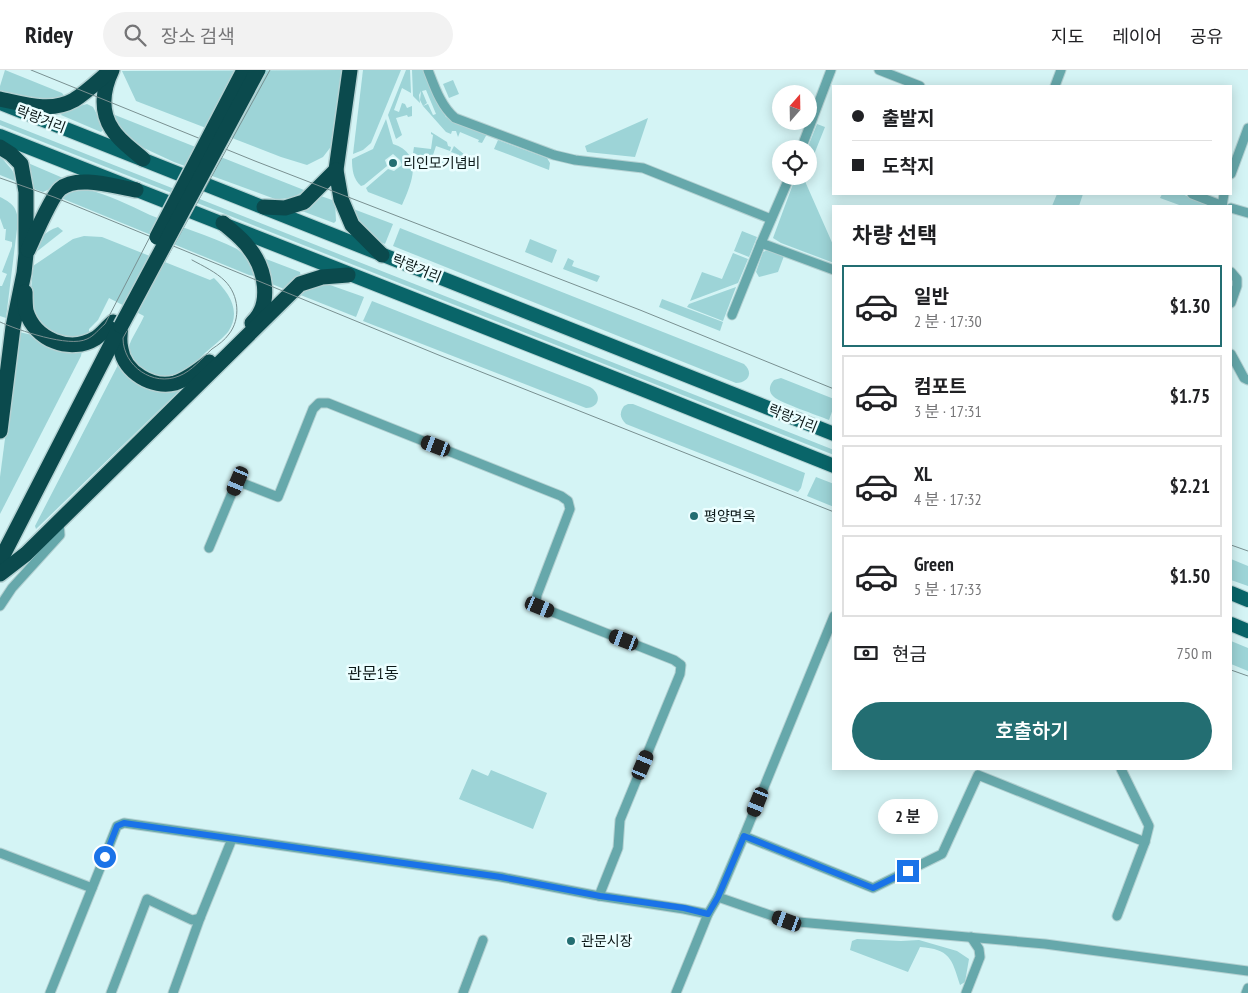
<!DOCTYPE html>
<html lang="ko">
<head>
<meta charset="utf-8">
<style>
	:root { --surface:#fff; --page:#f2f2f2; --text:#202124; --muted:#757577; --line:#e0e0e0; --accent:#236e72 }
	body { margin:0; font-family:"PT Sans Narrow","Noto Sans KR",sans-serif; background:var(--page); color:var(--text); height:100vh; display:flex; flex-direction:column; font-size:19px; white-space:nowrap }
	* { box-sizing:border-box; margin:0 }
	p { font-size:16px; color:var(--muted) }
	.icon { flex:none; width:28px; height:28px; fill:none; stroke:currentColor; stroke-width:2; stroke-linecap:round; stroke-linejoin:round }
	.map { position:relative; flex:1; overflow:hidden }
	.drawer { position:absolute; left:832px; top:135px; width:400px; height:565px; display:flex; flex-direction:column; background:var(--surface); border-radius:0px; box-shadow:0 2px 12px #0003 }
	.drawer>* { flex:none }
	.banner { position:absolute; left:832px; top:15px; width:400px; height:110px; border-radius:0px; box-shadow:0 2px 12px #0003; display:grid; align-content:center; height:110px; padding:0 20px; background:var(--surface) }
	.needle { width:32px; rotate:20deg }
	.fabs { position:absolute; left:772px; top:15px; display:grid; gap:10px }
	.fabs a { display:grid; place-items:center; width:45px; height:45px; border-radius:50%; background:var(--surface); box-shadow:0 2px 12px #0003; font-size:25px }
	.end { position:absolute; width:22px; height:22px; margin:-11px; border:6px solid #1a73e8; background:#fff; box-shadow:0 0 0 2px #fff }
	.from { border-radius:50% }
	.bubble { position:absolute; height:35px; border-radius:18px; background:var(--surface); box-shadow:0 2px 12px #0003; font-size:16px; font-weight:600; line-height:35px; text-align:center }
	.car { position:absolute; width:15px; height:30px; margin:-15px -8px; border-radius:6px; box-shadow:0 0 4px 1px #0007; background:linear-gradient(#222 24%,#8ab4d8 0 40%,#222 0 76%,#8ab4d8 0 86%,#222 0) }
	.banner b { display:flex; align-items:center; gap:18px; height:48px; font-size:19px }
	.banner b+b { border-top:1px solid var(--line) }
	.banner i { width:12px; height:12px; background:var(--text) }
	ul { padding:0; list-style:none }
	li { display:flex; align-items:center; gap:15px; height:82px; margin:0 10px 8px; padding:0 10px; border:2px solid var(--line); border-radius:0px }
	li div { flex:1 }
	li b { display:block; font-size:19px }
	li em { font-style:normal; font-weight:600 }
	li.selected { border-color:var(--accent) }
	li>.icon { width:45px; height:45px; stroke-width:1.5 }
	h2 { padding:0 20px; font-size:22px; line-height:60px }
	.pay { display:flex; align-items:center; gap:12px; height:55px; padding:0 20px; font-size:19px }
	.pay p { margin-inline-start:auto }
	.button { display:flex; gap:10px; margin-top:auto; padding:10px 20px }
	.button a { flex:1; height:58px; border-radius:30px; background:var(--accent); color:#fff; font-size:20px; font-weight:600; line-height:58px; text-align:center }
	header { display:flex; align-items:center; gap:30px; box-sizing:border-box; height:70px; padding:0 25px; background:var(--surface); border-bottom:1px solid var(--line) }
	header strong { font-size:24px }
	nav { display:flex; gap:28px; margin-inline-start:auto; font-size:18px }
	.search { width:350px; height:45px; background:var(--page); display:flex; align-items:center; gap:12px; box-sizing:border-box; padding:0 18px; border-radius:28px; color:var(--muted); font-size:19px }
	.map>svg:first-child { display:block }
</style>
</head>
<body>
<header>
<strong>Ridey</strong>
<div class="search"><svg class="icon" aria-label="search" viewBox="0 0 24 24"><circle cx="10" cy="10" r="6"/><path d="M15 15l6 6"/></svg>장소 검색</div>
<nav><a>지도</a><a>레이어</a><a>공유</a></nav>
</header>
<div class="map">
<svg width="1248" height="923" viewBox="0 0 1248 923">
	<rect width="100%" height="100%" fill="#d4f4f5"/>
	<g fill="#9dd4d7">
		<path d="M 5,0 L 62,23 L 65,27 L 54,32 L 17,28 L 0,21 L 0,16 Z"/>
		<path d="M 341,0 L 342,6 L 333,74 L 323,87 L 307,95 L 281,87 L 136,31 L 122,1 Z"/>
		<path d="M 363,0 L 401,0 L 371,73 L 363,80 L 353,84 Z"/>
		<path d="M 406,0 L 410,0 L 411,23 L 402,18 L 394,40 L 399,42 L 402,33 L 405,34 L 407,38 L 412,36 L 412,46 L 408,47 L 407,45 L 396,48 L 402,65 L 396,69 L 388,45 Z"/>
		<path d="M 412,0 L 424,0 L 438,34 L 446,47 L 487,64 L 482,73 L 478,72 L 479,70 L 460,62 L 458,67 L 456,61 L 452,61 L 451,64 L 446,62 L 423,36 L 428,34 L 433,45 L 436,44 L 426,20 L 422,21 L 427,33 L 423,36 L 420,30 L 421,21 L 419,25 L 420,33 L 413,26 Z"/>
		<path d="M 453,10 L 459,24 L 449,28 L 443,14 Z"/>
		<path d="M 87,34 L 93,37 L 103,56 L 103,60 L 101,62 L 61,45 L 64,40 Z"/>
		<path d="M 111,45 L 115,45 L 304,120 C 297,128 286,129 275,129 L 174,92 L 135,74 L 125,67 Z"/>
		<path d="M 648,48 L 635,87 L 587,82 L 585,76 Z"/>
		<path d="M 386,49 L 393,74 C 424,84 412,113 402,135 L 368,122 L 366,118 L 388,99 L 394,101 L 402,95 L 400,90 L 393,84 L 385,90 L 387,96 L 364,115 L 361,116 C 353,109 352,99 352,89 L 373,79 Z"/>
		<path d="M 0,50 L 834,380 L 834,385 L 0,55 Z"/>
		<path d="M 817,54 L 825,57 L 809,97 L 809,79 L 807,79 Z"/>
		<path d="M 431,62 L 447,72 L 448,76 L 451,77 L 450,81 L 436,76 L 432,88 L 444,92 L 455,90 L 457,84 L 451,82 L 454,76 L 471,90 L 445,96 L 413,83 L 414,77 L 431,79 L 433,65 L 431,64 Z"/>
		<path d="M 498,70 L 547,88 L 550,93 L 549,100 L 494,79 Z"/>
		<path d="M 0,86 L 12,100 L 17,109 L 15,111 L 0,105 Z"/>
		<path d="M 28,93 L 63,108 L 65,109 L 63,113 L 43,122 L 31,118 Z"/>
		<path d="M 796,106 L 805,106 L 804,109 L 834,177 L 834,193 L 781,173 L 773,168 Z"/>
		<path d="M 86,119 C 109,125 129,135 150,145 C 179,157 209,165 237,179 C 246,186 253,194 254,206 L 249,205 L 61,128 L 63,124 L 74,120 Z"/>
		<path d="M 1057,124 L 1083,124 L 1079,136 L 1052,136 Z"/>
		<path d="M 1162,124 L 1182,124 L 1212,136 L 1182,136 L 1160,128 Z"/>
		<path d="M 318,125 L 335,131 L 336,151 L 334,153 L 302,141 Z"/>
		<path d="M 0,127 C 12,133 17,137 18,151 L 6,248 L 0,246 L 0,216 L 2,216 L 7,204 L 2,202 L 12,176 L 12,172 L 5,170 L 6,159 L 4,159 L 0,148 Z"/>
		<path d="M 348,137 L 393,154 L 385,174 L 368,167 Z"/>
		<path d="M 58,157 L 63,161 L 35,183 C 37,170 45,161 58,157 Z"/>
		<path d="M 400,158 L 744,294 C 754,303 748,313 736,313 L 393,176 Z"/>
		<path d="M 742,161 L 757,167 L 749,187 L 734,181 Z"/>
		<path d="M 84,166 L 102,167 L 210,210 L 214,208 C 229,223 242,241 228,262 C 222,269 213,276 205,283 C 198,290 189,300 179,304 C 173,306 166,307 160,306 C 147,305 127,292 129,277 C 130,270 141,254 144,246 L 109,228 L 98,250 L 89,259 L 89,263 C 67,274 59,265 39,255 L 30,233 L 33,196 L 73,169 Z"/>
		<path d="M 530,169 L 557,180 L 552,193 L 525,182 Z"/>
		<path d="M 768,180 L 784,186 L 778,202 L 759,207 L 756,202 L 763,182 Z"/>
		<path d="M 733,183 L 748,189 L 738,213 L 690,231 L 702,202 L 722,209 Z"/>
		<path d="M 568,188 L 574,191 L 572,196 L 600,206 L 597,212 L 563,199 Z"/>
		<path d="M 266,189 L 300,202 L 301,207 L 284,219 L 272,214 L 264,191 Z"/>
		<path d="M 323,214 L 330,215 L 364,227 L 356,247 L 298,224 L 300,221 Z"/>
		<path d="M 736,217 L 723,251 L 687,237 L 689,234 Z"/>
		<path d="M 662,229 L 723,252 L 720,261 L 659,237 Z"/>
		<path d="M 372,231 L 590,317 C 602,324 600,338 586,338 L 363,251 Z"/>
		<path d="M 19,262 L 83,276 L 81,286 L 0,444 L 0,407 Z"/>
		<path d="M 119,293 C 136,320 148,321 177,319 L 179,321 L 36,459 L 35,456 Z"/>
		<path d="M 781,308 L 834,329 L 834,336 L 829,350 C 817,345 781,333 774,327 C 768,322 769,315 774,310 Z"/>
		<path d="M 628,334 L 633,334 L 805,403 L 801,418 L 798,422 L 626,354 C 620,348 619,343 624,336 Z"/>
		<path d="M 816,407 L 834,414 L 834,437 L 807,426 Z"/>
		<path d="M 1231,489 L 1248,496 L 1248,516 L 1231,510 Z"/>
		<path d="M 1231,571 L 1248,578 L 1248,601 L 1231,594 Z"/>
		<path d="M 472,699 L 488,706 L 491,700 L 547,723 L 533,759 L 459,729 Z"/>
		<path d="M 857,869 L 901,871 L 919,870 L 957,881 L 969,889 L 965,912 L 960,915 C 952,889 950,879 920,877 L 908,902 L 850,880 L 852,871 Z"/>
	</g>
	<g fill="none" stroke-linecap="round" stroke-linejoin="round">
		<g stroke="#b4d1d2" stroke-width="11">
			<g id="street">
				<path d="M 428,0 C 435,18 441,36 455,48 L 554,85 L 575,90 L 643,98 L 771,149"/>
				<path d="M 879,0 L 920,16"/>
				<path d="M 1055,16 L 1061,0"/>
				<path d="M 801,79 L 831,0"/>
				<path d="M 1231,104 L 1248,58"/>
				<path d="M 790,106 L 761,173 L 834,200"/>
				<path d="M 1192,124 L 1223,136"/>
				<path d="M 1222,136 L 1224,124"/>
				<path d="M 1231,138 L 1248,143"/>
				<path d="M 1231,202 L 1237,209 L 1237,216 L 1231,233"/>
				<path d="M 732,245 L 761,173"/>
				<path d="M 1231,284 L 1244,308 L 1248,310"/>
				<path d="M 209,478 L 237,411 L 278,427 L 313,339 L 319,333 L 328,333 L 561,426 L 568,431 L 570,439 L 537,525 L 536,532 L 540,537 L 674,590 L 681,595 L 680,604 L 620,750 L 618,778 L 599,826"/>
				<path d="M 0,536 L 12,518 L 60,465 L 59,451"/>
				<path d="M 744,766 L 873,818 L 942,784 L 978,705 L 1145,772"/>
				<path d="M 0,783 L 92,818"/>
				<path d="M 718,827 L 787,851 L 1045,874 L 1248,901"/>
				<path d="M 1117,846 L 1145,772 L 1149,756 L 1121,699"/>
				<path d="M 50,923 L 117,756 L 124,753 L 501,807 L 599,826 L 684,839 L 708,844"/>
				<path d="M 111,923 L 147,829 L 192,850 L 200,848"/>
				<path d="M 173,923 L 200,848 L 232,769"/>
				<path d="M 463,923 L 483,870"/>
				<path d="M 676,923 L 708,844 L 718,827 L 744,766 L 834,546"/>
				<path d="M 966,923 L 980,887 L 979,879 L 971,867"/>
				<path d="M 1246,923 L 1248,918"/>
			</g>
		</g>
		<g stroke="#b4d1d2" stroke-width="16">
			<g id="primary">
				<path d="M 3,34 L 834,364"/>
				<path d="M 0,66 L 644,320 L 834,396"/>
				<path d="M 1231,523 L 1248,530"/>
				<path d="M 1231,554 L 1248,561"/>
			</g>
		</g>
		<g stroke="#b4d1d2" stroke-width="18">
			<g id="highway">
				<path d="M 112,0 C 103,19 100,41 112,59 C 119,71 133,80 143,89"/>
				<path d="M 350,0 L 336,100 L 341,129 L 352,155 L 382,185"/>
				<path d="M 0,29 C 24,34 51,43 74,30 C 87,22 99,10 111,0"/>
				<path d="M 0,77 L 11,84 L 21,94 L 26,122 L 26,184 L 24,203 L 13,257 L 0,361"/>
				<path d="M 264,137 L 285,138 L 304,132 L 336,100"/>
				<path d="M 223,153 C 232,161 242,168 249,178 C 265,198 273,234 252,253"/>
				<path d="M 28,180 C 34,167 51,127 60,119 C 77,104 116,117 136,120"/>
				<path d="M 25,222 C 25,228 25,235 26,241 C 35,270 70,284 96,268 C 102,264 107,257 113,252"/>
				<path d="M 121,256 C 120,263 119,272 121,279 C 124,302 153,319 175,313 C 188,309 199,300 209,292"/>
				<path d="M 0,491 L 119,259"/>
				<path d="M 0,504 L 26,484 L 300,214 L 322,207 L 348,205"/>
			</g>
		</g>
		<use href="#street" stroke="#66a8ab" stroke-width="9"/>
		<use href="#primary" stroke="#096569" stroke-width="14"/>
		<use href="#highway" stroke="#0b4a4d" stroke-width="15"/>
		<g stroke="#799091" stroke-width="1">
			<path d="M 31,0 L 255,91 L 640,240 L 834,319"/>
			<path d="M 0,108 L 54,127 L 441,286 L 834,442"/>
			<path d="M 192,190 C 203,196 216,202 225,211 C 239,225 241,249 229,264 C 225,270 218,275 212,279 C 202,288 192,301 179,306 C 153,317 123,296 123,268 L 270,0"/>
			<path d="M 0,252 C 18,260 69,278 87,269 C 94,266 99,259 105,254 L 236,0"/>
			<path d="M 1231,475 L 1248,481"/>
			<path d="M 1231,600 L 1248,606"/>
		</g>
		<g stroke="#b4d1d2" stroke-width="18" stroke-linecap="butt">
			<g id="highway-bridge">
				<path d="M 157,167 L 244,0"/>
				<path d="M 121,256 L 258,0"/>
			</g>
		</g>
		<use href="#highway-bridge" stroke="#0b4a4d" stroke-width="15"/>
	</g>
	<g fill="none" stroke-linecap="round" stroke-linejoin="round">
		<path stroke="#1a73e8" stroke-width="6" d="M 105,787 L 117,756 L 124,753 L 501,807 L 600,826 L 684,838 L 708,844 L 718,827 L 744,766 L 873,818 L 908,801"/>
	</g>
	<g fill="#236e72" stroke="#ebfeff" stroke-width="2">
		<circle cx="393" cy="93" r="5"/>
		<circle cx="694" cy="446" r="5"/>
		<circle cx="571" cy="871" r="5"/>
	</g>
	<g text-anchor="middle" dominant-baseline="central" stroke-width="5" stroke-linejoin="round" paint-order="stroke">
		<g font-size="14" fill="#0c1818" stroke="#ebfeff">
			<text transform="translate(41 49) rotate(21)">락랑거리</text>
			<text transform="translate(417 198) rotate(22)">락랑거리</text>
			<text transform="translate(793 348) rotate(22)">락랑거리</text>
		</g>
		<g font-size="14" fill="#0c1818" stroke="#ebfeff" text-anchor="start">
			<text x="403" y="93">리인모기념비</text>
			<text x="704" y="446">평양면옥</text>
			<text x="581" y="871">관문시장</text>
		</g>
		<g font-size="16" fill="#0c1818" stroke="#ebfeff">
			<text x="373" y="603">관문1동</text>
		</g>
	</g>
</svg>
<div class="fabs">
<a><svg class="needle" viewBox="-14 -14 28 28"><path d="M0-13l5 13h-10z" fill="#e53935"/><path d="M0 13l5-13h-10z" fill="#757577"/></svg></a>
<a><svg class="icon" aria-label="locate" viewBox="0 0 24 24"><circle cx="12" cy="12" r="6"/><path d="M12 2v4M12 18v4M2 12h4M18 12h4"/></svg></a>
</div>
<i class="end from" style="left:105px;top:787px"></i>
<i class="end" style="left:908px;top:801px"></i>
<div class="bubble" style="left:878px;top:729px;width:60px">2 분</div>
<i class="car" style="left:436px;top:376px;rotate:291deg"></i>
<i class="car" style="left:238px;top:411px;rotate:203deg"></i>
<i class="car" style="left:540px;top:537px;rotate:112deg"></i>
<i class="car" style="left:624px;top:570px;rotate:291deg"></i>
<i class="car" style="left:643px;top:695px;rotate:23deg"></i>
<i class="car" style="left:758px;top:732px;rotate:202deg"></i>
<i class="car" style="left:787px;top:851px;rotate:290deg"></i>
<div class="banner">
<b><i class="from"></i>출발지</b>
<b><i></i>도착지</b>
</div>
<section class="drawer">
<h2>차량 선택</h2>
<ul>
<li class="selected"><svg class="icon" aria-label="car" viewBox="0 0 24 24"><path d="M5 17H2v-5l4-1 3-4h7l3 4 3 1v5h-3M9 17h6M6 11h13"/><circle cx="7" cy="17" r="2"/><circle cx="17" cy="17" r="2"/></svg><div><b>일반</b><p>2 분 · 17:30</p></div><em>$1.30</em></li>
<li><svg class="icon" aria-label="car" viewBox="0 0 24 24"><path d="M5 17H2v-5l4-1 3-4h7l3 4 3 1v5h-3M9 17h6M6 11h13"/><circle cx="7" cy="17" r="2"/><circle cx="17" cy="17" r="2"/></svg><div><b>컴포트</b><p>3 분 · 17:31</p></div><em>$1.75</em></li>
<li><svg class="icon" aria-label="car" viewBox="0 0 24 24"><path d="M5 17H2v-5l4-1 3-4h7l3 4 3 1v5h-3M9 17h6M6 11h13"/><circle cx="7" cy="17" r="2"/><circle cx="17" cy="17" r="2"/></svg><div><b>XL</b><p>4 분 · 17:32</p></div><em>$2.21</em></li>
<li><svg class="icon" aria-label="car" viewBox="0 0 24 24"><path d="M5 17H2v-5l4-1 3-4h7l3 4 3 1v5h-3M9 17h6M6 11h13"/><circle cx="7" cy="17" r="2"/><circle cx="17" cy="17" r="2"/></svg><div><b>Green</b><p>5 분 · 17:33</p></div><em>$1.50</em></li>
</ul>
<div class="pay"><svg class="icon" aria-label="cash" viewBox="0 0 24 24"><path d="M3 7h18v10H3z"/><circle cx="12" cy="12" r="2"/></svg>현금<p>750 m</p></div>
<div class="button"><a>호출하기</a></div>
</section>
</div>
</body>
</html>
